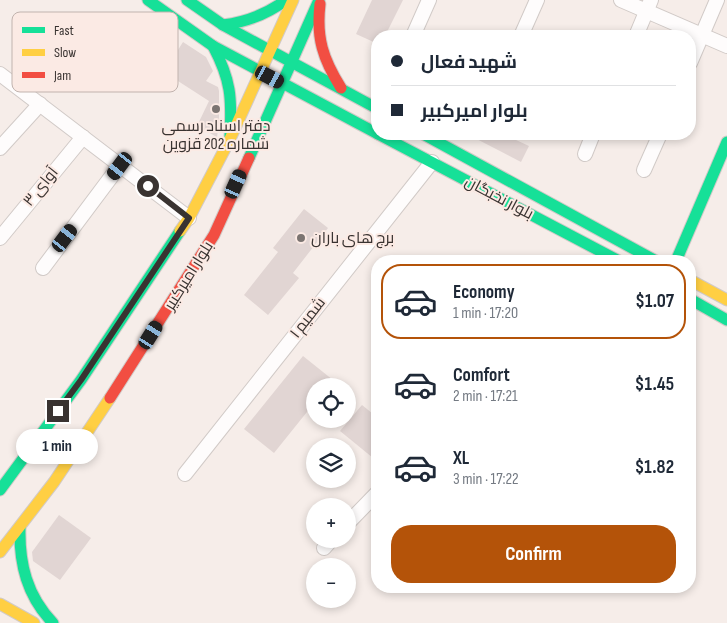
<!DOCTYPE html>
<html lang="en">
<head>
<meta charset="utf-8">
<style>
	:root { --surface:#fff; --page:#f6f6f7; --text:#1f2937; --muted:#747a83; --line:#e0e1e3; --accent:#b45309 }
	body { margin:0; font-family:"Sofia Sans Condensed",Cairo,sans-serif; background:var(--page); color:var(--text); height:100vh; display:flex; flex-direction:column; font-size:19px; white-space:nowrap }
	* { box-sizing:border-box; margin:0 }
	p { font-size:16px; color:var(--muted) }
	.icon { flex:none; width:28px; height:28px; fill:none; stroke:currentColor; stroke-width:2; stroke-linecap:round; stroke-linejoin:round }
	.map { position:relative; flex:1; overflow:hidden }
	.sheet { position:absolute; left:371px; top:255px; width:325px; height:338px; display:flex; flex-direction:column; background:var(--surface); border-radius:20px; box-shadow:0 2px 8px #0003 }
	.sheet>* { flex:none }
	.top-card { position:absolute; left:371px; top:30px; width:325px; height:110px; border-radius:20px; box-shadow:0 2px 8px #0003; display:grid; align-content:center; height:110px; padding:0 20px; background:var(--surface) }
	.controls { position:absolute; left:306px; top:378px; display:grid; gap:10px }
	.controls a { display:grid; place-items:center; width:50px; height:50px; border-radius:50%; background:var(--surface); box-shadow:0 2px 8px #0003; font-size:25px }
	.end { position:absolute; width:22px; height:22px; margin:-11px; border:6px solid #393331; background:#fff; box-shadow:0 0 0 2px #fff }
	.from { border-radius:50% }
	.bubble { position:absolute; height:35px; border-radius:18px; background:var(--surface); box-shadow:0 2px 8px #0003; font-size:16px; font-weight:700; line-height:35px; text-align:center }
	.car { position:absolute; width:15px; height:30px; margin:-15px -8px; border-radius:6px; box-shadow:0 0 4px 1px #0007; background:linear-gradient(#222 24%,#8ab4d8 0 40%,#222 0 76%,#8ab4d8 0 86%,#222 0) }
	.top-card b { display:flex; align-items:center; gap:18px; height:48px; font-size:19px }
	.top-card b+b { border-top:1px solid var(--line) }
	.top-card i { width:12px; height:12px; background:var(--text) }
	ul { padding:9px 0 0; list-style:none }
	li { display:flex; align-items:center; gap:15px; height:75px; margin:0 10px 8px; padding:0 10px; border:2px solid transparent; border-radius:20px }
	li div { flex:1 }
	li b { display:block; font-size:19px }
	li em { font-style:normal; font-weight:700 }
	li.active { border-color:var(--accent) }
	li>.icon { width:45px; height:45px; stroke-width:1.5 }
	.cta { display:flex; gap:10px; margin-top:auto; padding:10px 20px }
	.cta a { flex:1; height:58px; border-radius:20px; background:var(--accent); color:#fff; font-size:20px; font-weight:700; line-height:58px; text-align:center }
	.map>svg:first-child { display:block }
</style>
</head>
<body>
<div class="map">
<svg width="727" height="623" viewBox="0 0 727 623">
	<rect width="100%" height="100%" fill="#f6ede9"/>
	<g fill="#e1d5d3">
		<path d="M 372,0 L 403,0 L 385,36 L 378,36 L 378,44 L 356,34 Z"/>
		<path d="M 183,42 L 206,57 L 213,71 L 206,81 L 218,87 L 219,91 L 219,122 L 217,137 L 197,126 L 209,101 L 164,72 Z"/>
		<path d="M 467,134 L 503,134 L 529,146 L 521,162 Z"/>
		<path d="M 304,209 L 328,228 L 293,273 L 299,278 L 268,315 L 244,295 L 278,252 L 273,248 Z"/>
		<path d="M 303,356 L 333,380 L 328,386 L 315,386 L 315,402 L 274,453 L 244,429 Z"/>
		<path d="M 362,405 L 378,418 L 378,462 L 340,431 Z"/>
		<path d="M 59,515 L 91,538 L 60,580 L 33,561 L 32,552 Z"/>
	</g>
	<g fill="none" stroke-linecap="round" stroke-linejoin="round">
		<g stroke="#d1cac7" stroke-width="16">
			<g id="street">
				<path d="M 621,0 L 727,46"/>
				<path d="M 413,36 L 429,0"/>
				<path d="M 521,36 L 537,0"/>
				<path d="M 636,36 L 651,0"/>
				<path d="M 690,63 L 717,0"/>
				<path d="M 0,74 L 189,218"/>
				<path d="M 0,148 L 40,104"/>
				<path d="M 585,154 L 593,134"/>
				<path d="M 644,170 L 660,134"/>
				<path d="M 0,238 L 83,137"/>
				<path d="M 43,268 L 120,165"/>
				<path d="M 185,474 L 432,162"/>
				<path d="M 348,523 L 378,492"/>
				<path d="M 324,548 L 332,539"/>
			</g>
		</g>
		<g stroke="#d1cac7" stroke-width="13">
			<g id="fast">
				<path d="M 148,0 L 213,46 L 378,134"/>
				<path d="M 187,0 L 223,25 L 378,109"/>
				<path d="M 223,25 C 247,22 267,14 286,0"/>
				<path d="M 213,46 C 231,80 232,98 230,136"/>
				<path d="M 378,134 L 619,261"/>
				<path d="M 423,134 L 656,261"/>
				<path d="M 249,158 L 319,0"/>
				<path d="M 676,261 L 727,142"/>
				<path d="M 690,299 L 727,320"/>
				<path d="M 0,490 L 81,380 L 180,231"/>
				<path d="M 20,527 C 19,564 27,596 53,623"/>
			</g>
		</g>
		<g stroke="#d1cac7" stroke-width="13">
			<g id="slow">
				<path d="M 180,231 L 189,218 L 230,139 L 293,0"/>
				<path d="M 690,280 L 727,300"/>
				<path d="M 0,552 L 54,482 L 110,398"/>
				<path d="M 0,604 L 34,623"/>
			</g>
		</g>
		<g stroke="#d1cac7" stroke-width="13">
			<g id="jam">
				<path d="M 320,4 C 316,38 323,59 341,88"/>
				<path d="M 110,398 L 214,235 L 249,158"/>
			</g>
		</g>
		<use href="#street" stroke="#fefcfc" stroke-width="14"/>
		<use href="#fast" stroke="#16e098" stroke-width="11"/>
		<use href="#slow" stroke="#ffcf43" stroke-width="11"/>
		<use href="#jam" stroke="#f24e42" stroke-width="11"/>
	</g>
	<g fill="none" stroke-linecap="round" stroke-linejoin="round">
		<path stroke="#393331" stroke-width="6" d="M 58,411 L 81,380 L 189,218 L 148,186"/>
	</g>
	<g fill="#7b7471" stroke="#fbeae4" stroke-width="2">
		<circle cx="216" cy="109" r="5"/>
		<circle cx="301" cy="238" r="5"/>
	</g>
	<g text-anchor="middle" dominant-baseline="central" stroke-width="4" stroke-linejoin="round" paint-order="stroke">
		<g font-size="16" fill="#393331" stroke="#fbeae4">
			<text x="216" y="126">دفتر اسناد رسمی<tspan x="216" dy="18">شماره 202 قزوین</tspan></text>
			<text x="311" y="238" text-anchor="start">برج های باران</text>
		</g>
		<g font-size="16" fill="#393331" stroke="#fbeae4">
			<text transform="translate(41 187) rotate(-51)">آوای ۳</text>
			<text transform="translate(499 198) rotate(28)">بلوار نخبگان</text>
			<text transform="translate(189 276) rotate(-58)">بلوار امیرکبیر</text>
			<text transform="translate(308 318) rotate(-52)">شمیم ۱</text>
		</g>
	</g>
	<rect x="12" y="12" width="166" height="80" rx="8" fill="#fbeae4" stroke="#c1b3ae" stroke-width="1"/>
	<rect x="22" y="27" width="23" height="6" fill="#16e098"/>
	<rect x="22" y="49" width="23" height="7" fill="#ffcf43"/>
	<rect x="22" y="72" width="23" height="6" fill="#f24e42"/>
	<g font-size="14" fill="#393331">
		<text x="54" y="35">Fast</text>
		<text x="54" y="57">Slow</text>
		<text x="54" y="80">Jam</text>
	</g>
</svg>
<div class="controls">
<a><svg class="icon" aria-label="locate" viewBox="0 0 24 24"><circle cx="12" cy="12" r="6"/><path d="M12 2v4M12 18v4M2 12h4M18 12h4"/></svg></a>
<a><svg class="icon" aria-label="layers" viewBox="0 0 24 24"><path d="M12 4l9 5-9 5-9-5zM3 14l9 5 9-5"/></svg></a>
<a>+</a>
<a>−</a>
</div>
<i class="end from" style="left:148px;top:186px"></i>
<i class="end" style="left:58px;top:411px"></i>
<div class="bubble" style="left:16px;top:429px;width:82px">1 min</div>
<i class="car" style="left:270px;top:77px;rotate:118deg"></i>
<i class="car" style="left:120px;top:166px;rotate:217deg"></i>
<i class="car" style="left:236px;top:184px;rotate:24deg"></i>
<i class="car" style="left:65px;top:238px;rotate:37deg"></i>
<i class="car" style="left:151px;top:335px;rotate:32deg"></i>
<div class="top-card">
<b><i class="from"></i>شهید فعال</b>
<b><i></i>بلوار امیرکبیر</b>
</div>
<section class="sheet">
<ul>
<li class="active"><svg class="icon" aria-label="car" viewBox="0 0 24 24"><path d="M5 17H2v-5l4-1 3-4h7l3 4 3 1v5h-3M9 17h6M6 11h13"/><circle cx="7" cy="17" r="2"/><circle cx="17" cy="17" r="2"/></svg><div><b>Economy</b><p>1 min · 17:20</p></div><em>$1.07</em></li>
<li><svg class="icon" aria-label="car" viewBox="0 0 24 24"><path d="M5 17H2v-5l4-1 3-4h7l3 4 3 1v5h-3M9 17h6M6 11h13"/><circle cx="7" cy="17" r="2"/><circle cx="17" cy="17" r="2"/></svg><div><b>Comfort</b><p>2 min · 17:21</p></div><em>$1.45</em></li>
<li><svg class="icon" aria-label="car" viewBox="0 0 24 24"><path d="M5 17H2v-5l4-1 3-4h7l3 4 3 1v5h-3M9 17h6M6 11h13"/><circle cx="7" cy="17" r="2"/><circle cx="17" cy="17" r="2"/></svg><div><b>XL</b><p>3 min · 17:22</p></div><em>$1.82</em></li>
</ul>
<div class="cta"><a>Confirm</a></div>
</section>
</div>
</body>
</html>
